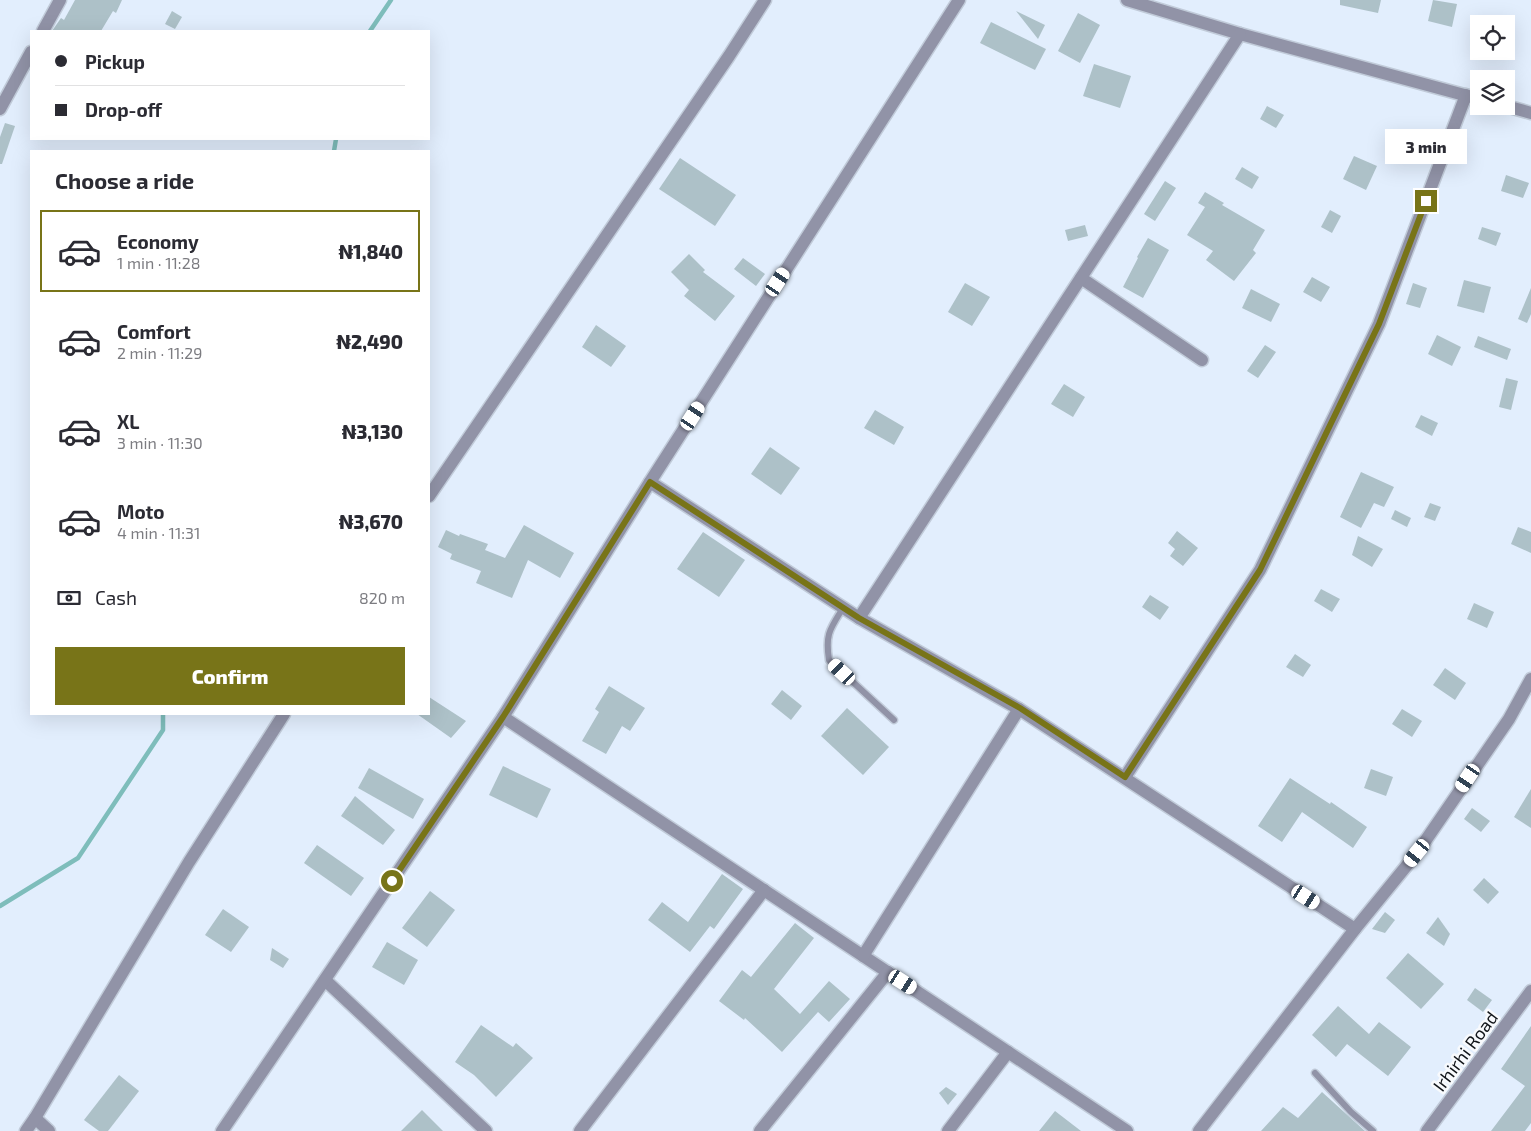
<!DOCTYPE html>
<html lang="en">
<head>
<meta charset="utf-8">
<style>
	:root { --surface:#fff; --page:#f2f2f3; --text:#2b2b33; --muted:#7c7c81; --line:#e1e1e2; --accent:#787418 }
	body { margin:0; font-family:"Exo 2",sans-serif; background:var(--page); color:var(--text); height:100vh; display:flex; flex-direction:column; font-size:19px; white-space:nowrap }
	* { box-sizing:border-box; margin:0 }
	p { font-size:16px; color:var(--muted) }
	.icon { flex:none; width:28px; height:28px; fill:none; stroke:currentColor; stroke-width:2; stroke-linecap:round; stroke-linejoin:round }
	.map { position:relative; flex:1; overflow:hidden }
	.drawer { position:absolute; left:30px; top:150px; width:400px; height:565px; display:flex; flex-direction:column; background:var(--surface); border-radius:0px; box-shadow:0 5px 20px #0002 }
	.drawer>* { flex:none }
	.banner { position:absolute; left:30px; top:30px; width:400px; height:110px; border-radius:0px; box-shadow:0 5px 20px #0002; display:grid; align-content:center; height:110px; padding:0 25px; background:var(--surface) }
	.tools { position:absolute; left:1470px; top:15px; display:grid; gap:10px }
	.tools a { display:grid; place-items:center; width:45px; height:45px; border-radius:0px; background:var(--surface); box-shadow:0 5px 20px #0002; font-size:25px }
	.end { position:absolute; width:22px; height:22px; margin:-11px; border:6px solid #787418; background:#fff; box-shadow:0 0 0 2px #fff }
	.from { border-radius:50% }
	.bubble { position:absolute; height:35px; border-radius:0px; background:var(--surface); box-shadow:0 5px 20px #0002; font-size:16px; font-weight:800; line-height:35px; text-align:center }
	.car { position:absolute; width:15px; height:30px; margin:-15px -8px; border-radius:6px; box-shadow:0 0 4px 1px #0007; background:linear-gradient(#fff 24%,#345 0 40%,#fff 0 76%,#345 0 86%,#fff 0) }
	.banner b { display:flex; align-items:center; gap:18px; height:48px; font-size:19px }
	.banner b+b { border-top:1px solid var(--line) }
	.banner i { width:12px; height:12px; background:var(--text) }
	ul { padding:0; list-style:none }
	li { display:flex; align-items:center; gap:15px; height:82px; margin:0 10px 8px; padding:0 15px; border:2px solid transparent; border-radius:0px }
	li div { flex:1 }
	li b { display:block; font-size:19px }
	li em { font-style:normal; font-weight:800 }
	li.on { border-color:var(--accent) }
	li>.icon { width:45px; height:45px; stroke-width:1.5 }
	h2 { padding:0 25px; font-size:22px; line-height:60px }
	.pay { display:flex; align-items:center; gap:12px; height:55px; padding:0 25px; font-size:19px }
	.pay p { margin-inline-start:auto }
	.button { display:flex; gap:10px; margin-top:auto; padding:10px 25px }
	.button a { flex:1; height:58px; border-radius:0px; background:var(--accent); color:#fff; font-size:20px; font-weight:800; line-height:58px; text-align:center }
	.map>svg:first-child { display:block }
</style>
</head>
<body>
<div class="map">
<svg width="1531" height="1131" viewBox="0 0 1531 1131">
	<rect width="100%" height="100%" fill="#e2eefd"/>
	<g fill="none" stroke-linecap="round" stroke-linejoin="round">
		<g stroke="#7ebdbb" stroke-width="4.5">
			<path d="M 370,31 L 391,0"/>
			<path d="M 334,151 L 336,139"/>
			<path d="M 0,906 L 78,858 L 163,730 L 163,714"/>
		</g>
	</g>
	<g fill="#adc1c8">
		<path d="M 75,0 L 122,0 L 116,13 L 113,11 L 101,31 L 52,31 L 61,18 L 64,20 Z"/>
		<path d="M 1340,0 L 1381,0 L 1378,13 L 1340,5 Z"/>
		<path d="M 1433,0 L 1457,4 L 1452,27 L 1428,21 Z"/>
		<path d="M 172,11 L 182,17 L 175,29 L 165,24 Z"/>
		<path d="M 1016,11 L 1045,25 L 1038,39 Z"/>
		<path d="M 1078,13 L 1100,25 L 1080,63 L 1058,51 Z"/>
		<path d="M 991,22 L 1046,49 L 1035,70 L 980,43 Z"/>
		<path d="M 1094,64 L 1131,76 L 1120,108 L 1083,96 Z"/>
		<path d="M 1267,106 L 1284,115 L 1276,128 L 1260,119 Z"/>
		<path d="M 5,123 L 15,126 L 2,164 L 0,164 L 0,137 Z"/>
		<path d="M 1354,156 L 1377,166 L 1366,190 L 1343,179 Z"/>
		<path d="M 680,158 L 736,195 L 715,226 L 659,189 Z"/>
		<path d="M 1242,167 L 1259,177 L 1252,189 L 1235,179 Z"/>
		<path d="M 1506,175 L 1529,183 L 1523,198 L 1501,191 Z"/>
		<path d="M 1165,181 L 1176,188 L 1155,221 L 1144,214 Z"/>
		<path d="M 1205,192 L 1224,203 L 1222,205 L 1265,230 L 1253,250 L 1256,253 L 1234,281 L 1206,260 L 1213,251 L 1187,235 L 1205,207 L 1198,203 Z"/>
		<path d="M 1330,210 L 1341,216 L 1332,233 L 1321,227 Z"/>
		<path d="M 1085,225 L 1088,236 L 1068,241 L 1065,230 Z"/>
		<path d="M 1482,227 L 1501,233 L 1496,246 L 1478,239 Z"/>
		<path d="M 1148,238 L 1169,250 L 1143,298 L 1123,287 L 1138,258 L 1137,257 Z"/>
		<path d="M 689,254 L 705,270 L 703,272 L 735,296 L 715,321 L 684,296 L 689,290 L 671,272 Z"/>
		<path d="M 743,258 L 765,274 L 756,286 L 734,269 Z"/>
		<path d="M 1312,277 L 1330,287 L 1321,302 L 1303,292 Z"/>
		<path d="M 1464,280 L 1491,287 L 1484,313 L 1457,306 Z"/>
		<path d="M 965,283 L 990,297 L 972,326 L 948,312 Z"/>
		<path d="M 1413,283 L 1427,288 L 1420,308 L 1406,304 Z"/>
		<path d="M 1531,288 L 1531,314 L 1527,323 L 1518,319 Z"/>
		<path d="M 1251,289 L 1280,304 L 1271,322 L 1242,308 Z"/>
		<path d="M 596,325 L 626,346 L 611,367 L 582,347 Z"/>
		<path d="M 1437,335 L 1461,347 L 1452,366 L 1428,354 Z"/>
		<path d="M 1478,336 L 1511,349 L 1507,360 L 1474,347 Z"/>
		<path d="M 1265,345 L 1276,352 L 1258,378 L 1247,371 Z"/>
		<path d="M 1506,378 L 1518,381 L 1511,410 L 1499,407 Z"/>
		<path d="M 1064,384 L 1085,397 L 1073,417 L 1051,404 Z"/>
		<path d="M 875,410 L 904,427 L 894,445 L 864,428 Z"/>
		<path d="M 1421,415 L 1438,423 L 1432,436 L 1415,427 Z"/>
		<path d="M 770,447 L 800,468 L 781,495 L 751,474 Z"/>
		<path d="M 1361,472 L 1394,487 L 1384,507 L 1374,503 L 1361,528 L 1340,517 Z"/>
		<path d="M 1430,503 L 1441,507 L 1435,521 L 1424,517 Z"/>
		<path d="M 1395,510 L 1411,518 L 1407,527 L 1391,519 Z"/>
		<path d="M 524,525 L 574,553 L 560,578 L 528,560 L 512,598 L 476,583 L 481,571 L 450,559 L 452,554 L 438,547 L 446,530 L 459,536 L 460,534 L 488,544 L 485,550 L 505,558 Z"/>
		<path d="M 1518,527 L 1531,532 L 1531,553 L 1511,544 Z"/>
		<path d="M 1177,531 L 1198,548 L 1183,566 L 1170,556 L 1175,549 L 1168,543 Z"/>
		<path d="M 703,532 L 745,560 L 719,597 L 677,569 Z"/>
		<path d="M 1358,536 L 1383,549 L 1372,567 L 1352,555 Z"/>
		<path d="M 1321,589 L 1340,599 L 1332,612 L 1314,601 Z"/>
		<path d="M 1150,595 L 1169,607 L 1160,620 L 1142,607 Z"/>
		<path d="M 1474,603 L 1494,612 L 1487,628 L 1467,619 Z"/>
		<path d="M 1295,654 L 1311,665 L 1303,677 L 1286,667 Z"/>
		<path d="M 1445,668 L 1466,683 L 1455,700 L 1433,685 Z"/>
		<path d="M 609,686 L 645,708 L 630,731 L 622,726 L 606,754 L 582,741 L 599,712 L 595,709 Z"/>
		<path d="M 782,690 L 802,706 L 791,720 L 771,704 Z"/>
		<path d="M 429,697 L 466,721 L 451,738 L 417,714 L 429,714 Z"/>
		<path d="M 847,708 L 889,747 L 863,775 L 821,736 Z"/>
		<path d="M 1402,709 L 1422,721 L 1412,737 L 1392,724 Z"/>
		<path d="M 503,766 L 551,789 L 537,818 L 489,795 Z"/>
		<path d="M 369,768 L 424,799 L 413,819 L 358,788 Z"/>
		<path d="M 1371,769 L 1393,777 L 1386,796 L 1364,788 Z"/>
		<path d="M 1290,778 L 1330,804 L 1331,802 L 1367,827 L 1353,848 L 1302,812 L 1282,842 L 1258,826 Z"/>
		<path d="M 1531,789 L 1531,828 L 1514,817 Z"/>
		<path d="M 355,796 L 395,830 L 383,845 L 341,816 Z"/>
		<path d="M 1472,808 L 1490,821 L 1481,832 L 1464,819 Z"/>
		<path d="M 317,845 L 364,878 L 351,896 L 304,863 Z"/>
		<path d="M 722,874 L 743,889 L 714,929 L 710,926 L 690,952 L 648,920 L 662,902 L 688,922 Z"/>
		<path d="M 1484,878 L 1499,892 L 1488,904 L 1473,890 Z"/>
		<path d="M 430,891 L 455,910 L 427,947 L 402,928 Z"/>
		<path d="M 223,909 L 249,927 L 231,952 L 205,935 Z"/>
		<path d="M 1385,912 L 1395,920 L 1385,933 L 1372,929 Z"/>
		<path d="M 1438,917 L 1450,934 L 1444,946 L 1426,933 Z"/>
		<path d="M 795,923 L 814,938 L 774,989 L 800,1014 L 829,981 L 850,999 L 829,1022 L 818,1012 L 782,1052 L 745,1018 L 744,1020 L 719,1001 L 742,970 L 751,977 Z"/>
		<path d="M 387,942 L 418,960 L 404,985 L 372,967 Z"/>
		<path d="M 272,948 L 289,959 L 283,968 L 270,960 Z"/>
		<path d="M 1408,953 L 1444,984 L 1421,1009 L 1386,978 Z"/>
		<path d="M 1475,988 L 1492,1000 L 1483,1012 L 1467,1000 Z"/>
		<path d="M 1338,1006 L 1369,1034 L 1379,1022 L 1411,1047 L 1388,1076 L 1347,1044 L 1336,1057 L 1312,1035 Z"/>
		<path d="M 481,1025 L 513,1047 L 516,1043 L 533,1058 L 496,1097 L 474,1075 L 455,1062 Z"/>
		<path d="M 1531,1026 L 1531,1123 L 1525,1131 L 1491,1131 L 1525,1086 L 1501,1069 Z"/>
		<path d="M 119,1075 L 139,1091 L 108,1131 L 99,1131 L 84,1120 Z"/>
		<path d="M 946,1087 L 957,1094 L 948,1105 L 939,1093 Z"/>
		<path d="M 1322,1092 L 1365,1131 L 1261,1131 L 1283,1107 L 1298,1118 Z"/>
		<path d="M 422,1110 L 443,1131 L 401,1131 Z"/>
		<path d="M 1055,1111 L 1081,1131 L 1039,1131 Z"/>
	</g>
	<g fill="none" stroke-linecap="round" stroke-linejoin="round">
		<g stroke="#c1cbd9" stroke-width="9">
			<g id="service">
				<path d="M 843,608 C 830,629 825,634 829,660 L 894,720"/>
				<path d="M 1315,1073 L 1351,1112 L 1373,1131"/>
			</g>
		</g>
		<g stroke="#c1cbd9" stroke-width="15">
			<g id="minor">
				<path d="M 1127,0 L 1240,34 L 1479,99"/>
				<path d="M 1506,106 L 1531,113"/>
				<path d="M 1081,278 L 1202,360"/>
				<path d="M 650,482 L 859,618 L 1019,709"/>
				<path d="M 429,496 L 729,56 L 765,0"/>
				<path d="M 859,618 L 1240,34"/>
				<path d="M 503,717 L 1127,1131"/>
				<path d="M 1125,777 L 1260,570 L 1379,324 L 1466,95"/>
				<path d="M 863,956 L 1019,709 L 1355,929"/>
				<path d="M 325,980 L 486,1131"/>
				<path d="M 35,1118 L 49,1131"/>
				<path d="M 26,1131 L 35,1118 L 189,862 L 284,714"/>
				<path d="M 222,1131 L 503,717 L 650,482 L 959,0"/>
				<path d="M 580,1131 L 764,890"/>
				<path d="M 760,1131 L 888,972"/>
				<path d="M 948,1131 L 1008,1052"/>
				<path d="M 1199,1131 L 1355,929 L 1417,853 L 1509,719 L 1531,679"/>
			</g>
		</g>
		<g stroke="#c1cbd9" stroke-width="15">
			<g id="tertiary">
				<path d="M 43,31 L 60,0"/>
				<path d="M 0,109 L 31,52"/>
				<path d="M 1427,1131 L 1531,991"/>
			</g>
		</g>
		<use href="#service" stroke="#9193a7" stroke-width="6"/>
		<use href="#minor" stroke="#9193a7" stroke-width="12"/>
		<use href="#tertiary" stroke="#9193a7" stroke-width="12"/>
	</g>
	<g fill="none" stroke-linecap="round" stroke-linejoin="round">
		<path stroke="#787418" stroke-width="6" d="M 392,881 L 503,717 L 650,482 L 859,618 L 1020,708 L 1125,777 L 1260,570 L 1379,324 L 1426,201"/>
	</g>
	<g text-anchor="middle" dominant-baseline="central" stroke-width="5" stroke-linejoin="round" paint-order="stroke">
		<g font-size="18" fill="#11151a" stroke="#f8fafd">
			<text transform="translate(1465 1051) rotate(-53)">Irhirhi Road</text>
		</g>
	</g>
</svg>
<div class="tools">
<a><svg class="icon" aria-label="locate" viewBox="0 0 24 24"><circle cx="12" cy="12" r="6"/><path d="M12 2v4M12 18v4M2 12h4M18 12h4"/></svg></a>
<a><svg class="icon" aria-label="layers" viewBox="0 0 24 24"><path d="M12 4l9 5-9 5-9-5zM3 14l9 5 9-5"/></svg></a>
</div>
<i class="end from" style="left:392px;top:881px"></i>
<i class="end" style="left:1426px;top:201px"></i>
<div class="bubble" style="left:1385px;top:129px;width:82px">3 min</div>
<i class="car" style="left:778px;top:282px;rotate:33deg"></i>
<i class="car" style="left:693px;top:416px;rotate:33deg"></i>
<i class="car" style="left:842px;top:672px;rotate:313deg"></i>
<i class="car" style="left:1468px;top:778px;rotate:214deg"></i>
<i class="car" style="left:1417px;top:853px;rotate:219deg"></i>
<i class="car" style="left:1306px;top:897px;rotate:123deg"></i>
<i class="car" style="left:903px;top:982px;rotate:123deg"></i>
<div class="banner">
<b><i class="from"></i>Pickup</b>
<b><i></i>Drop-off</b>
</div>
<section class="drawer">
<h2>Choose a ride</h2>
<ul>
<li class="on"><svg class="icon" aria-label="car" viewBox="0 0 24 24"><path d="M5 17H2v-5l4-1 3-4h7l3 4 3 1v5h-3M9 17h6M6 11h13"/><circle cx="7" cy="17" r="2"/><circle cx="17" cy="17" r="2"/></svg><div><b>Economy</b><p>1 min · 11:28</p></div><em>₦1,840</em></li>
<li><svg class="icon" aria-label="car" viewBox="0 0 24 24"><path d="M5 17H2v-5l4-1 3-4h7l3 4 3 1v5h-3M9 17h6M6 11h13"/><circle cx="7" cy="17" r="2"/><circle cx="17" cy="17" r="2"/></svg><div><b>Comfort</b><p>2 min · 11:29</p></div><em>₦2,490</em></li>
<li><svg class="icon" aria-label="car" viewBox="0 0 24 24"><path d="M5 17H2v-5l4-1 3-4h7l3 4 3 1v5h-3M9 17h6M6 11h13"/><circle cx="7" cy="17" r="2"/><circle cx="17" cy="17" r="2"/></svg><div><b>XL</b><p>3 min · 11:30</p></div><em>₦3,130</em></li>
<li><svg class="icon" aria-label="car" viewBox="0 0 24 24"><path d="M5 17H2v-5l4-1 3-4h7l3 4 3 1v5h-3M9 17h6M6 11h13"/><circle cx="7" cy="17" r="2"/><circle cx="17" cy="17" r="2"/></svg><div><b>Moto</b><p>4 min · 11:31</p></div><em>₦3,670</em></li>
</ul>
<div class="pay"><svg class="icon" aria-label="cash" viewBox="0 0 24 24"><path d="M3 7h18v10H3z"/><circle cx="12" cy="12" r="2"/></svg>Cash<p>820 m</p></div>
<div class="button"><a>Confirm</a></div>
</section>
</div>
</body>
</html>
